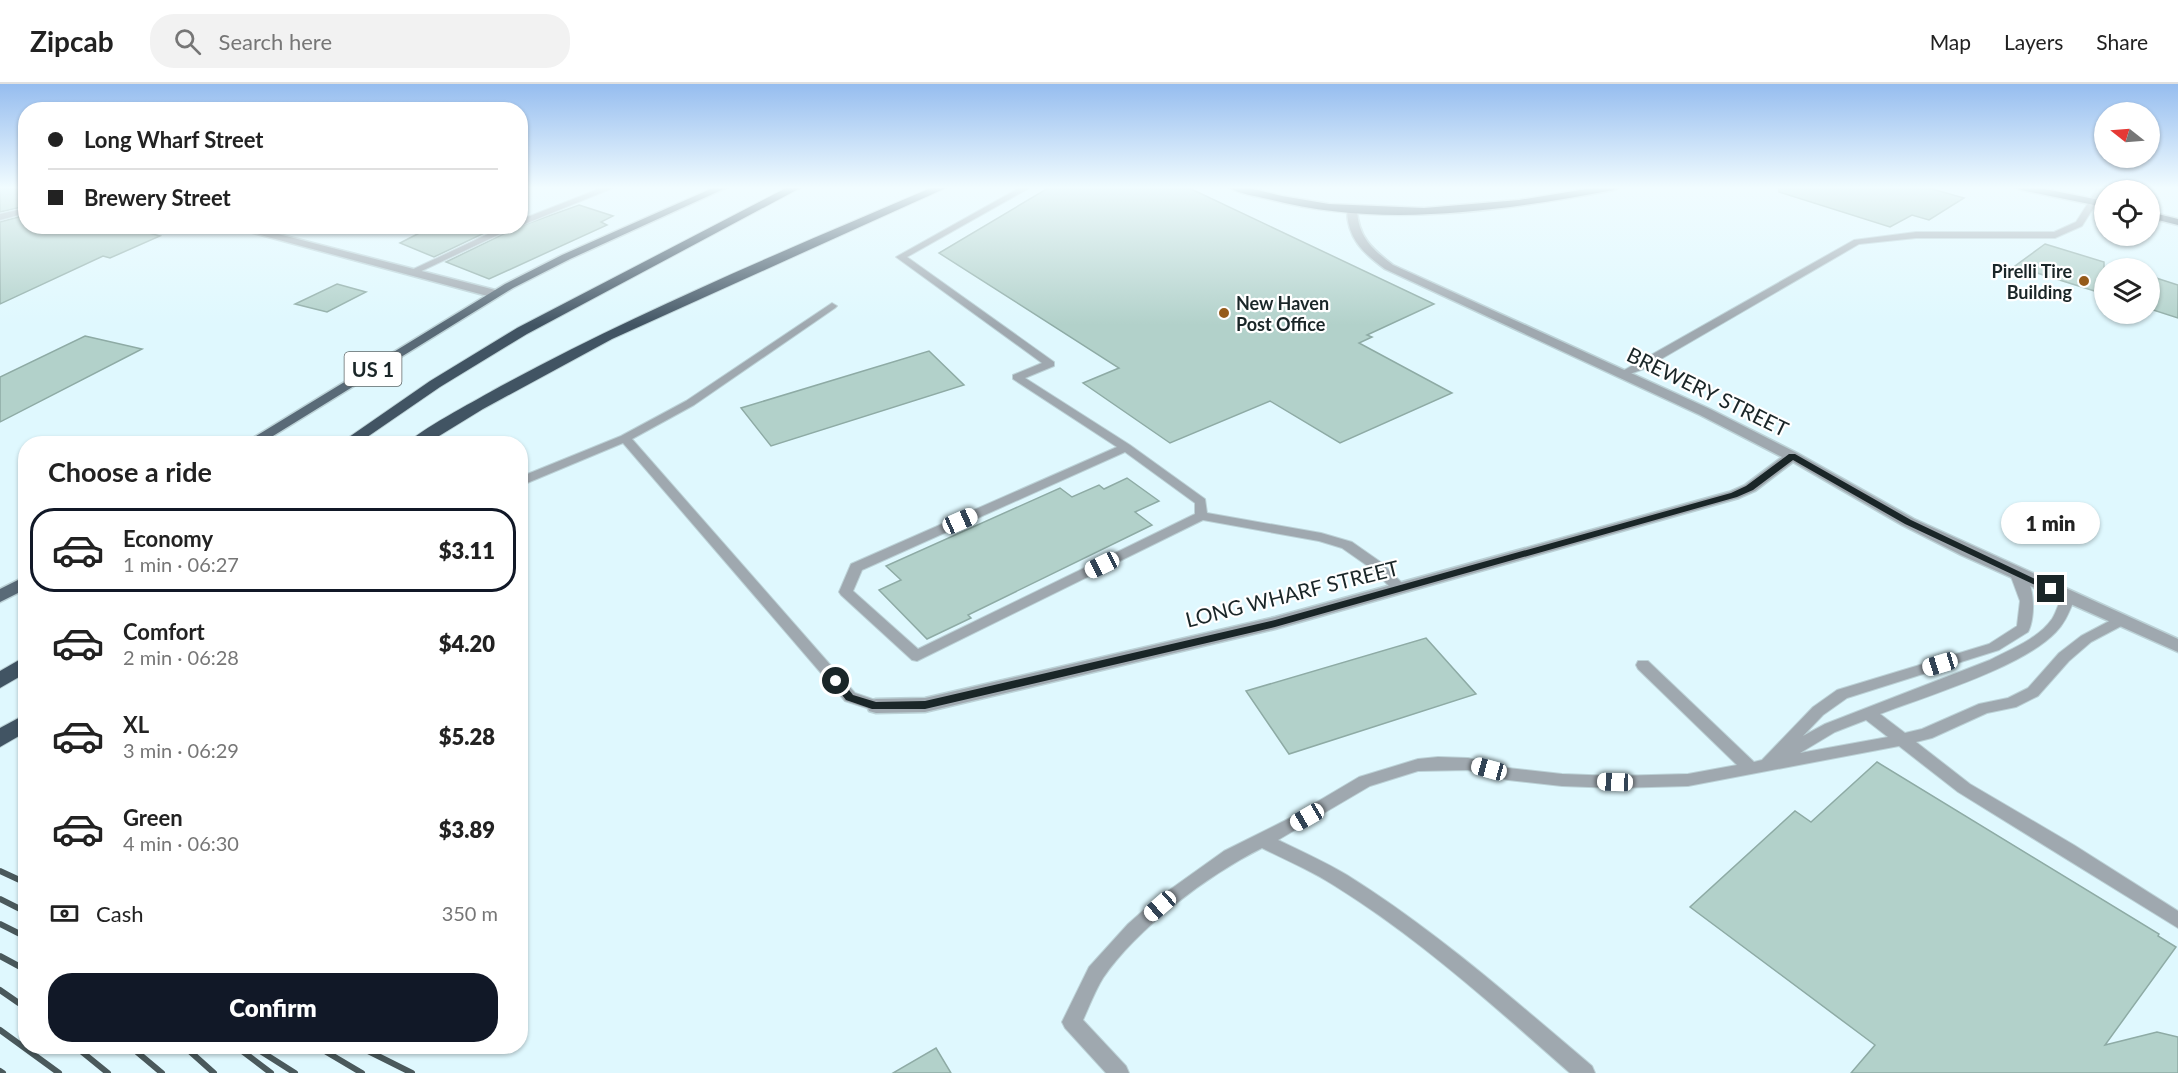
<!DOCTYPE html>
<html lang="en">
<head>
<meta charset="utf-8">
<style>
	:root { --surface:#fff; --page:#f2f2f2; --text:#222; --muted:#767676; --line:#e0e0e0; --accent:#111827 }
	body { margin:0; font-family:Lato,sans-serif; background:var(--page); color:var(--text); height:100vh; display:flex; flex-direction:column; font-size:22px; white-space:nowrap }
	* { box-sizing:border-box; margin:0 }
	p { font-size:20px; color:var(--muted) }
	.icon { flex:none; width:33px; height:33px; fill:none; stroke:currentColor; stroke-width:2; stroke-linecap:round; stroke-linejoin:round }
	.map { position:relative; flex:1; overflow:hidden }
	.drawer { position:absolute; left:18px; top:352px; width:510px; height:618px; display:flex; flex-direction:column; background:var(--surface); border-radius:24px; box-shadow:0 2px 4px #0004 }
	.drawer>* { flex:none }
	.banner { position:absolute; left:18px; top:18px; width:510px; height:132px; border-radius:24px; box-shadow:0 2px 4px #0004; display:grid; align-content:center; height:132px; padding:0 30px; background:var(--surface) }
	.needle { width:39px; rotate:287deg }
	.tools { position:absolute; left:2094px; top:18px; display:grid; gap:12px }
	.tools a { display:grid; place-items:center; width:66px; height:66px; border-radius:50%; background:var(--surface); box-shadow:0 2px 4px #0004; font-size:30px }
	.end { position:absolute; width:27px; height:27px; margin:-14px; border:8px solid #1a2628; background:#fff; box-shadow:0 0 0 3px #fff }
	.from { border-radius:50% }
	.bubble { position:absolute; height:42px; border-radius:21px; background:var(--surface); box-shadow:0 2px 4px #0004; font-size:20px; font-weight:800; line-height:42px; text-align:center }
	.car { position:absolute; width:18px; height:36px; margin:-18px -9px; border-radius:8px; box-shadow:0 0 4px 2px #0007; background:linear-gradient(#fff 24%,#345 0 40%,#fff 0 76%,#345 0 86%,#fff 0) }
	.banner b { display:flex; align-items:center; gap:21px; height:57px; font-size:22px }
	.banner b+b { border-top:2px solid var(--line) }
	.banner i { width:15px; height:15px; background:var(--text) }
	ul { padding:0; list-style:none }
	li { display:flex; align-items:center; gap:18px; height:84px; margin:0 12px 9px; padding:0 18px; border:3px solid transparent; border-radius:24px }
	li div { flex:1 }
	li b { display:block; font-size:22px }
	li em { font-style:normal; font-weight:800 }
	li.selected { border-color:var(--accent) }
	li>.icon { width:54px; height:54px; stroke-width:1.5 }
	h2 { padding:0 30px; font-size:27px; line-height:72px }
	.pay { display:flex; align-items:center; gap:15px; height:66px; padding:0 30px; font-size:22px }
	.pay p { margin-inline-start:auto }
	.button { display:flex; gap:12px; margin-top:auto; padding:12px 30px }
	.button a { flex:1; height:69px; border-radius:24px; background:var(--accent); color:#fff; font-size:24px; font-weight:800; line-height:69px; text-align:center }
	header { display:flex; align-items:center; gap:36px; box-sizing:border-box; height:84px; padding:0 30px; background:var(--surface); border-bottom:2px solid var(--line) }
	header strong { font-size:28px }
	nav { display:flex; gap:33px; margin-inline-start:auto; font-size:21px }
	.search { width:420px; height:54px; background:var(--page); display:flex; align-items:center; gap:15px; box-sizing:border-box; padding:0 21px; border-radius:24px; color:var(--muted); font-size:22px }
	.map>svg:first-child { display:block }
</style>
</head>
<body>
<header>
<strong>Zipcab</strong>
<div class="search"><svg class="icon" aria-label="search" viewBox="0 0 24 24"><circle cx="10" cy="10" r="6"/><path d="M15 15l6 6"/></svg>Search here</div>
<nav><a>Map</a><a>Layers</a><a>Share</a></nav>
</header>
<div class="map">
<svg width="2178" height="989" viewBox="0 0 2178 989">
	<rect width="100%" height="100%" fill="#dff8fe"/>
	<g fill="#b2d1ca" stroke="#8eaba5" stroke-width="1.5">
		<path d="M 0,103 L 26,103 L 26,122 L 0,128 Z"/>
		<path d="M 1050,103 L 1187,103 L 1434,220 L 1367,251 L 1372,253 L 1359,259 L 1452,309 L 1340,359 L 1270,317 L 1170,359 L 1083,299 L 1119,284 L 939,169 Z"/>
		<path d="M 1779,103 L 1925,103 L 1964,114 L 1929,136 L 1912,131 L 1890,143 L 1779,108 Z"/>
		<path d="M 579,121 L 613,132 L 601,138 L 607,141 L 489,195 L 446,178 L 518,143 Z"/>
		<path d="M 26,131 L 26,142 L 123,142 L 160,152 L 110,174 L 103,172 L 0,220 L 0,138 Z"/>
		<path d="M 433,142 L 499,142 L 434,173 L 400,159 Z"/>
		<path d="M 2045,160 L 2104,178 L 2104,210 L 2015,182 Z"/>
		<path d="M 2150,192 L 2178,201 L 2178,234 L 2150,225 Z"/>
		<path d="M 337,200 L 366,208 L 327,228 L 295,220 Z"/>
		<path d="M 85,252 L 142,265 L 0,338 L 0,293 Z"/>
		<path d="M 929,267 L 964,301 L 771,362 L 741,324 Z"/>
		<path d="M 1127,394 L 1159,417 L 1135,428 L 1152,441 L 968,531 L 971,534 L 927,555 L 879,506 L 901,496 L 886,482 L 1060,404 L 1072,413 L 1099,401 L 1104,405 Z"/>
		<path d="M 1426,554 L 1476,610 L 1289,670 L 1246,607 Z"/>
		<path d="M 1877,678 L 2159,850 L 2158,852 L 2176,863 L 2105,961 L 2157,948 L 2178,953 L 2178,989 L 1851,989 L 1875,961 L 1690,823 L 1795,727 L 1811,738 Z"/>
		<path d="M 936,964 L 951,989 L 893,989 Z"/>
	</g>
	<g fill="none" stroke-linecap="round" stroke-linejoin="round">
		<g stroke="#bcd2d7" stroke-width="2">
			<g id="service">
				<path d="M 604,103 L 615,103 L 520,142 L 520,136 Z"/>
				<path d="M 1021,103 L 1031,103 L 907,173 L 1054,278 L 1054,282 L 1025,294 L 1130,361 L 1205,415 L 1207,429 L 1321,449 L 1352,458 L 1382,479 L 1405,502 L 1407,505 L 1405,508 L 1395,508 L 1372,485 L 1342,464 L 1319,457 L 1203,436 L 917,577 L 912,576 L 841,511 L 839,508 L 851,480 L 1117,363 L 1013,295 L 1013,291 L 1042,279 L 896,173 ZM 1125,368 L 1195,419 L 1195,430 L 918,565 L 853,507 L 862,486 Z"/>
				<path d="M 2090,116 L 2097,118 L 2082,142 L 2055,154 L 1916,154 L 1859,160 L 1644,285 L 1624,292 L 1619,289 L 1854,156 L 1916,148 L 2054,148 L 2076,138 Z"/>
				<path d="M 26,124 L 26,129 L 0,136 L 0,130 Z"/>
				<path d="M 505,142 L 517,142 L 413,191 L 405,189 Z"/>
				<path d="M 832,219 L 837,222 L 835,224 L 694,321 L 632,355 L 855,609 L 881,618 L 884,622 L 881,626 L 876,627 L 845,617 L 623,359 L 520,402 L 520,393 L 621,352 L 686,317 Z"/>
				<path d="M 2017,486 C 2036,491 2036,534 2028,548 L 1999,566 L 1847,614 L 1823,631 L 1803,652 L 1825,640 L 1990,576 C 2011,565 2038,555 2052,535 C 2057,527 2059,517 2064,509 L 2069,508 L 2076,512 C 2070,525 2066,538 2056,548 C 2023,583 1927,612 1880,630 L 1905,649 L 1922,645 L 1979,620 L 2008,614 L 2028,604 L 2059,569 L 2081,552 L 2117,533 L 2127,533 L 2129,536 L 2127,539 L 2091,558 L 2069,577 L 2038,612 L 2016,623 L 1987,629 L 1932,654 L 1916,658 L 1970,700 L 2074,761 L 2178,827 L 2178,844 L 1958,708 L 1899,662 L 1688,702 L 1615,704 L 1562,702 L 1508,696 L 1468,686 L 1418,687 L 1370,702 L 1278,756 C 1301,767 1325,778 1347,791 C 1435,846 1513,915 1592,982 L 1595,989 L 1570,989 C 1495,923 1420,855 1335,802 C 1312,787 1286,776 1262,764 C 1208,791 1137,844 1103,894 C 1095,907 1089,923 1083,936 L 1126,982 L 1129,989 L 1106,989 L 1065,944 L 1062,938 L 1089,883 L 1128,840 L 1154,817 L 1224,767 L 1288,735 L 1359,693 L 1418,675 L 1438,673 L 1468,674 L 1508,684 L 1562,690 L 1615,692 L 1688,690 L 1737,681 L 1638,585 L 1636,581 L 1638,577 L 1648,577 L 1754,678 L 1762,676 L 1813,623 L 1837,606 L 1989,560 L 2017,542 L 2020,517 L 2010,490 ZM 1866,636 L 1888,653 L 1800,669 L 1835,648 Z"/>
			</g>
		</g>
		<g stroke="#bcd2d7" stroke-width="3">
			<path id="minor" d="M 1352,122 L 1357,125 C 1358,153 1372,165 1393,181 L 1710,325 L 1797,369 L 1914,435 L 2178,555 L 2178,568 L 1961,471 L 1902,441 L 1793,378 L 1755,407 L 1739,414 L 1275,545 L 925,628 L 876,629 L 869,627 L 867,622 L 869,617 L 876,615 L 925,614 L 1275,533 L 1729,408 L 1745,401 L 1782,373 L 1700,331 L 1385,185 C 1363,169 1347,154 1347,125 Z"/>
		</g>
		<g stroke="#bcd2d7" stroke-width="3">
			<g id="tertiary">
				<path d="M 2099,103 L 2109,103 L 2097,120 L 2089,120 L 2088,118 Z"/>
				<path d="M 227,142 L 247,142 L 499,207 L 501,210 L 495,214 Z"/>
			</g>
		</g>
		<g stroke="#bcd2d7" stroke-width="3">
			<g id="primary">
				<path d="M 715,103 L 728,103 L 570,175 L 513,204 L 260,360 L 243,360 L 505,200 L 562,171 Z"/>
				<path d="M 1229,103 L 1245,103 L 1282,112 L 1329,120 L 1424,124 L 1519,116 L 1598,103 L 1619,103 L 1614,106 C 1501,127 1381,145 1268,115 C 1256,112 1238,110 1229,103 Z"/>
				<path d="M 2016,103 L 2035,103 L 2104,117 L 2104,123 L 2021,106 Z"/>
				<path d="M 2150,128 L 2178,135 L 2178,141 L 2150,134 Z"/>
				<path d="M 26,492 L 26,505 L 0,518 L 0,505 Z"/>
			</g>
		</g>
		<g stroke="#bcd2d7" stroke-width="2">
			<g id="motorway">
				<path d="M 788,103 L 802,103 L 527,250 L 440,303 L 357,360 L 339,360 L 430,297 L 517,244 Z"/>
				<path d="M 933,103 L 948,103 L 612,255 L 483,325 L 426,360 L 407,360 C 417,347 475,317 492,307 C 634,229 784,167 933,103 Z"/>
				<path d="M 26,572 L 26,589 L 0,604 L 0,587 Z"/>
				<path d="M 26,630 L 26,648 L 0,663 L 0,644 Z"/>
			</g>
		</g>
		<use href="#service" fill="#9fa8af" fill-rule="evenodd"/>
		<use href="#minor" fill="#9fa8af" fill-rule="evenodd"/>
		<use href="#tertiary" fill="#9fa8af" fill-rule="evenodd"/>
		<use href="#primary" fill="#596a77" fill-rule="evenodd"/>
		<use href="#motorway" fill="#415463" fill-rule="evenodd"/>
		<g stroke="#4a595c" stroke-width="6">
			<path d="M 0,787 L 26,799"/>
			<path d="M 0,815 L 26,828"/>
			<path d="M 0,840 L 26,853"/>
			<path d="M 0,872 L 26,886"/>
			<path d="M 0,906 L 26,924"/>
			<path d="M 0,946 L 59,989"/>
			<path d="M 76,963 L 108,989"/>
			<path d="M 131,963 L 162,989"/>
			<path d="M 185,963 L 214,989"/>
			<path d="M 237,963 L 271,989"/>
			<path d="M 254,963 L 295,989"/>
			<path d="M 318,963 L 362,989"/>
			<path d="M 360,963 L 412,989"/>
			<path d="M 0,987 L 3,989"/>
		</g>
	</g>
	<linearGradient id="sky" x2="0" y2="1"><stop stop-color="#96bdef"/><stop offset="0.43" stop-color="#f1fcff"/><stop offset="1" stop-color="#f1fcff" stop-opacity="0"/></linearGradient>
	<rect width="2178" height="241" fill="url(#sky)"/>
	<path fill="#1a2628" d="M 1789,370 L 1795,370 L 1911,436 L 2056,505 L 2055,507 L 2048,507 L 1905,440 L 1793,376 L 1753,406 L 1737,413 L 1275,543 L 925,625 L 872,625 L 846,616 L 831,597 L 832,594 L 840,594 L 853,611 L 876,618 L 925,617 L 1275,536 L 1731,409 L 1746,402 Z"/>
	<g fill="#955b1a" stroke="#fff" stroke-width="2">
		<circle cx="2084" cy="197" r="6"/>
		<circle cx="1224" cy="229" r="6"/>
	</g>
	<g text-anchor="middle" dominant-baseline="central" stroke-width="4.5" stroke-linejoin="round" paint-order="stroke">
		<g font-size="18" font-weight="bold" fill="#1a2628" stroke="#fff" text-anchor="end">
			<text x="2072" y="187">Pirelli Tire<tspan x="2072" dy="21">Building</tspan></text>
			<text x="1236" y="219" text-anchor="start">New Haven<tspan x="1236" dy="21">Post Office</tspan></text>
		</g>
		<rect fill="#fff" stroke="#5f6768" stroke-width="1.5" x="344.5" y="268" width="57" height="34" rx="4.5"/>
		<g font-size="20" font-weight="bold" fill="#1a2628">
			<text x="373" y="285">US 1</text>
		</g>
		<g font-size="21" fill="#1a2628" stroke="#fff">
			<text transform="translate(1708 307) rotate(26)">BREWERY STREET</text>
			<text transform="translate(1292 509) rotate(-14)">LONG WHARF STREET</text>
		</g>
	</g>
</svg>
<div class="tools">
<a><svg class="needle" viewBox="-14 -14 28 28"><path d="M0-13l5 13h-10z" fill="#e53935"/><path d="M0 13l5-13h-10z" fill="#767676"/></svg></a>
<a><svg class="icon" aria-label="locate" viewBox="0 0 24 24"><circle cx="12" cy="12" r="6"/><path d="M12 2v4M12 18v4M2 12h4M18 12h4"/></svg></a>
<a><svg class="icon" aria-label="layers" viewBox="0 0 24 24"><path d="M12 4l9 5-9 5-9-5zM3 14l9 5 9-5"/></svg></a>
</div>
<i class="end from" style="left:836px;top:597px"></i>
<i class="end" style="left:2051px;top:505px"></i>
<div class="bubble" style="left:2001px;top:418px;width:99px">1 min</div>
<i class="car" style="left:960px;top:437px;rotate:66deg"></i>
<i class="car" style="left:1102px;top:481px;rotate:244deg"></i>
<i class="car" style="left:1940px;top:580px;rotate:253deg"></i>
<i class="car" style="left:1489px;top:685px;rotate:285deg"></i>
<i class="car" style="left:1615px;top:698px;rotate:272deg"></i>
<i class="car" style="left:1307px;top:733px;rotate:240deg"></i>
<i class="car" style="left:1160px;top:822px;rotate:229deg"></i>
<div class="banner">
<b><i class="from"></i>Long Wharf Street</b>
<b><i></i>Brewery Street</b>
</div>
<section class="drawer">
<h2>Choose a ride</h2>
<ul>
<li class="selected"><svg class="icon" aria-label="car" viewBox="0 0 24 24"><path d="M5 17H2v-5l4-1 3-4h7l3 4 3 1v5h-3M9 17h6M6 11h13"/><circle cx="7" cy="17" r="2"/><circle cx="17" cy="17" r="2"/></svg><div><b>Economy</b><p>1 min · 06:27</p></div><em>$3.11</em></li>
<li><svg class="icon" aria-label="car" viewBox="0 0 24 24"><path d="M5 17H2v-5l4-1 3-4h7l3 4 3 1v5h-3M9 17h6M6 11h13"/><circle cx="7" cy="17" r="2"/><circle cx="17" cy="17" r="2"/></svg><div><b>Comfort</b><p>2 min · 06:28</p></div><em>$4.20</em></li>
<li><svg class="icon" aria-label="car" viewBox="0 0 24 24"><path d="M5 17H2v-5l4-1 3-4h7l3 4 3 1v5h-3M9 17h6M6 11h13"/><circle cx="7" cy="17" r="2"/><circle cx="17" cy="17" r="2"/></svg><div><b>XL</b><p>3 min · 06:29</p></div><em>$5.28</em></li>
<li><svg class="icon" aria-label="car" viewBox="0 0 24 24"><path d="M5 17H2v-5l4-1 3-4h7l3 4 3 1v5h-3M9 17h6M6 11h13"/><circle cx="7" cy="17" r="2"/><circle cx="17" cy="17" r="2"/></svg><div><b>Green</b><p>4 min · 06:30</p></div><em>$3.89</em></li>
</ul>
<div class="pay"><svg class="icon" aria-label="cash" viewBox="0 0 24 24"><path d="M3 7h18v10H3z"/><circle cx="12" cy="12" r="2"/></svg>Cash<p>350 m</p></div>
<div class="button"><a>Confirm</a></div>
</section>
</div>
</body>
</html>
